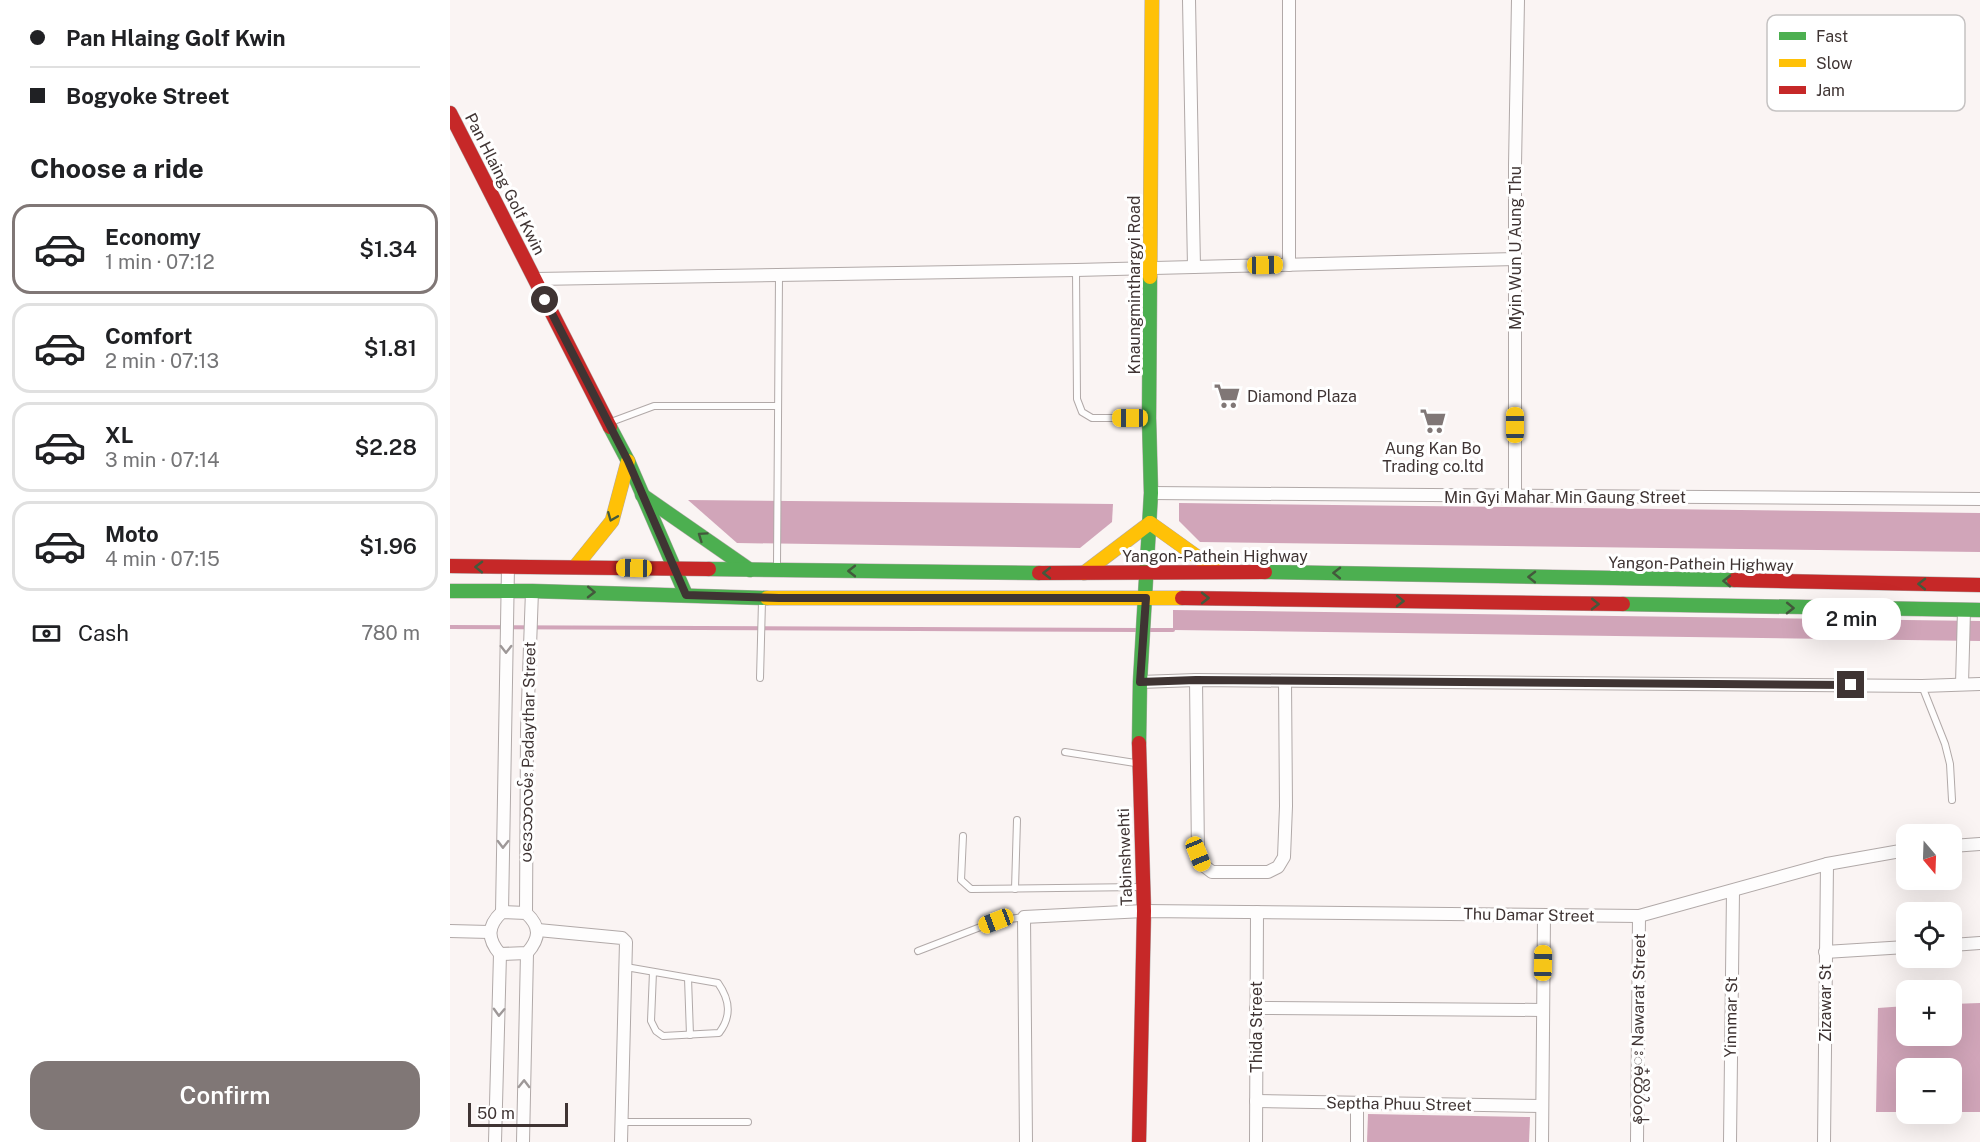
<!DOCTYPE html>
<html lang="en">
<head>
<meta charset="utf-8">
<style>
	:root { --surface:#fff; --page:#f6f6f6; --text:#202124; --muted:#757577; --line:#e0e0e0; --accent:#807776 }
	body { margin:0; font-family:"Public Sans","Noto Sans Myanmar",sans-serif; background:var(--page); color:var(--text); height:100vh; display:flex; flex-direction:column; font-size:22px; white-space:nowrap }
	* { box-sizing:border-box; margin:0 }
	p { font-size:20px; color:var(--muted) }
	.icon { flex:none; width:33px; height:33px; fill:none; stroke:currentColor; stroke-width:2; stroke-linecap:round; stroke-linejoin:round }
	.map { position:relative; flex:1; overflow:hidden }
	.sheet { display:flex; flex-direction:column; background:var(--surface); width:450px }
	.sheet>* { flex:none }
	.hud { display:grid; align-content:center; height:132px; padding:0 30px; background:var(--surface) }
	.needle { width:39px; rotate:161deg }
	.fabs { position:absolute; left:1446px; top:824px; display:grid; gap:12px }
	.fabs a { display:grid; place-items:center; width:66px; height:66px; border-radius:12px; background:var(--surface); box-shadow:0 6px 24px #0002; font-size:30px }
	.scale { position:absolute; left:18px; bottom:15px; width:100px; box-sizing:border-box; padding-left:6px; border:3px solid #3f3433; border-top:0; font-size:16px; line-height:21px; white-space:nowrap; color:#3f3433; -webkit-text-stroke:4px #fff; paint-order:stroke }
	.end { position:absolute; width:27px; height:27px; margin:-14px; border:8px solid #3f3433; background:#fff; box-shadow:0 0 0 3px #fff }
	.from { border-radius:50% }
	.bubble { position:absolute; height:42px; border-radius:18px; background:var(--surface); box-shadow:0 6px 24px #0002; font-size:20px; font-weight:600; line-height:42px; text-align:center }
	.car { position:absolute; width:18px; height:36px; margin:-18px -9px; border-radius:8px; box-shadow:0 0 4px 2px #0007; background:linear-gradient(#f5c518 24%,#345 0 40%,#f5c518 0 76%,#345 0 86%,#f5c518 0) }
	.hud b { display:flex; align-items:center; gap:21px; height:57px; font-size:22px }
	.hud b+b { border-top:2px solid var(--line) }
	.hud i { width:15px; height:15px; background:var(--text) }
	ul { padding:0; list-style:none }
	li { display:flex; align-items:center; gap:18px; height:90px; margin:0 12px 9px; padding:0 18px; border:3px solid var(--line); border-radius:18px }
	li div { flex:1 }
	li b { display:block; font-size:22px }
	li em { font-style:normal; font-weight:600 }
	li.on { border-color:var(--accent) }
	li>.icon { width:54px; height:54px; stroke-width:1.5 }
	h2 { padding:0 30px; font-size:27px; line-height:72px }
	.pay { display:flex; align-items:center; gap:15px; height:66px; padding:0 30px; font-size:22px }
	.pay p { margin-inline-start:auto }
	.primary-button { display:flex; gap:12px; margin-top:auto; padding:12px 30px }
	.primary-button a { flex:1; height:69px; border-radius:18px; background:var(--accent); color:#fff; font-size:24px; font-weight:600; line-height:69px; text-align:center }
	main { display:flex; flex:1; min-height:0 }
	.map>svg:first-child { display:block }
</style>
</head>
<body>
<main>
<section class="sheet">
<div class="hud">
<b><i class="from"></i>Pan Hlaing Golf Kwin</b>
<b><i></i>Bogyoke Street</b>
</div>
<h2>Choose a ride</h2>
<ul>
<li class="on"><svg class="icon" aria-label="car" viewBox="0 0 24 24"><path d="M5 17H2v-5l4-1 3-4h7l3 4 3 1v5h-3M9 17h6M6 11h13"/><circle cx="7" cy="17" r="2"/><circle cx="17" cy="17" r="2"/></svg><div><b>Economy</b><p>1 min · 07:12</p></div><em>$1.34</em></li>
<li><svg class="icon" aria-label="car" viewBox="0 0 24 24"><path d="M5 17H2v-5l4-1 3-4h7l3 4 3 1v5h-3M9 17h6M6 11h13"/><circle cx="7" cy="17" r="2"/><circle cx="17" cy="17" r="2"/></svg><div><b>Comfort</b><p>2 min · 07:13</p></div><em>$1.81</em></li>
<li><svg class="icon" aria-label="car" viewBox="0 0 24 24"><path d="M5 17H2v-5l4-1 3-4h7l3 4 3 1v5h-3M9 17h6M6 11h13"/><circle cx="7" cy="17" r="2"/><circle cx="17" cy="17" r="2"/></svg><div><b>XL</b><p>3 min · 07:14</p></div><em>$2.28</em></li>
<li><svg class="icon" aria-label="car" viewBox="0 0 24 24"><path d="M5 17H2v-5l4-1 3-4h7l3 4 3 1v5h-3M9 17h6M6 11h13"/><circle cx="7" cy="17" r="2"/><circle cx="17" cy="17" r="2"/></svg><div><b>Moto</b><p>4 min · 07:15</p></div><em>$1.96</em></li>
</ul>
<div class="pay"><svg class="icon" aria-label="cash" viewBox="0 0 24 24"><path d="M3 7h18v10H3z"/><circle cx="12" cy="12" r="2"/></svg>Cash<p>780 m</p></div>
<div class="primary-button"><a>Confirm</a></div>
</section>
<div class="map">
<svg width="1530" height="1142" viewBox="0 0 1530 1142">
	<rect width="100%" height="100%" fill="#faf4f3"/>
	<g fill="#d1a5b9">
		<path d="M 238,500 L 663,504 L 662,522 L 630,548 L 287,543 Z"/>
		<path d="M 729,503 L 1530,513 L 1530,552 L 750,542 L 729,521 Z"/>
		<path d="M 723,610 L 1530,621 L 1530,641 L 723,630 Z"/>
		<path d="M 1530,1003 L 1530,1112 L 1502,1112 L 1502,1068 L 1456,1068 L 1456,1112 L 1426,1112 L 1428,1008 L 1456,1006 L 1456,1035 L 1502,1035 L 1502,1004 Z"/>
		<path d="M 918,1114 L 1080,1117 L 1079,1142 L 917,1142 Z"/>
	</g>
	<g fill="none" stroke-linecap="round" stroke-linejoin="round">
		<g stroke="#d1a5b9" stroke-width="4">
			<path d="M 0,627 L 689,630"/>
			<path d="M 700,630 L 723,630"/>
		</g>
		<g stroke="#b1a9a8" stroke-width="8">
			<g id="lane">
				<path d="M 626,270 L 627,399 L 632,412 L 642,418 L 698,418"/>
				<path d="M 161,422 L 204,406 L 328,406"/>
				<path d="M 327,565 L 329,276"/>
				<path d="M 310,678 L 312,601"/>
				<path d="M 1472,686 L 1495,744 L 1500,764 L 1502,800"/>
				<path d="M 615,752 L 685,763"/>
				<path d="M 513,836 L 511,880 L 521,889 L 691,887"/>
				<path d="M 565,889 L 567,820"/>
				<path d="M 468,951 L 546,921 L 574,917"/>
				<path d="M 176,967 L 268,983 C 280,1000 282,1016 269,1033 L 213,1036 L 206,1031 L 201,1021 L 203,972"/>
				<path d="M 238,978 L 240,1035"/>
				<path d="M 171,1122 L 298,1122"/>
			</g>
		</g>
		<g stroke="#b1a9a8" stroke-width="14">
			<g id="street">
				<path d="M 739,0 L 744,267"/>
				<path d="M 839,265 L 839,0"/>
				<path d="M 85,279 L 626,270 L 1065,259"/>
				<path d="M 701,493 L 1530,499"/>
				<path d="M 1065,496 L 1065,165 L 1068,0"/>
				<path d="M 746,680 L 748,854 L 753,865 L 762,872 L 818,872 L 828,867 L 834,857 L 836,806 L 835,681"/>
				<path d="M 690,682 L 746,680 L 1472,686 L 1530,684"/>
				<path d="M 1512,684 L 1514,610"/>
				<path d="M 1502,846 L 1530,844"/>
				<path d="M 52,912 L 58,567"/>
				<path d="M 52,912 L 76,913 C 91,927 90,938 77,953 L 50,954 C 37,939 37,926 52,912 Z"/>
				<path d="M 76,913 L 77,730 L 82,591"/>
				<path d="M 88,930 L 172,938 L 176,942 L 171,1142"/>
				<path d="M 0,931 L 39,932"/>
				<path d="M 1502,945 L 1530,943"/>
				<path d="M 1375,952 L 1456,947"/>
				<path d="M 806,1008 L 1092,1010"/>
				<path d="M 806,1101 L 1092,1106"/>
				<path d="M 45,1142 L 50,954"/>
				<path d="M 73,1142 L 77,953"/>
				<path d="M 576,1142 L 574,917 L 694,911 L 1189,916 L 1377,864 L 1456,850"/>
				<path d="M 806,1142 L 807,912"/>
				<path d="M 907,1142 L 907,1103"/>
				<path d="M 1092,1142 L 1094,915"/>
				<path d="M 1187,1142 L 1189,916"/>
				<path d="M 1280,1142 L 1283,891"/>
				<path d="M 1374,1142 L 1377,864"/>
			</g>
		</g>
		<g stroke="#b1a9a8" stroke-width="15">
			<g id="fast">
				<path d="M 160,427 L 178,461 L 236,595"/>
				<path d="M 192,495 L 300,570"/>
				<path d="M 259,569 L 589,573"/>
				<path d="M 815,572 L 1284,580"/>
				<path d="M 0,591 L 82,591 L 317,598"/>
				<path d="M 1173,604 L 1530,610"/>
				<path d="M 689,743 L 690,682 L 701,493 L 699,418 L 700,277"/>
			</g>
		</g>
		<g stroke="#b1a9a8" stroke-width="15">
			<g id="slow">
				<path d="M 700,277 L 702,0"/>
				<path d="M 700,523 L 767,571"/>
				<path d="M 125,567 L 162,521 L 178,461"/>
				<path d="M 634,573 L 700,523"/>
				<path d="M 317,598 L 732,598"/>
			</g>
		</g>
		<g stroke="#b1a9a8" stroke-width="15">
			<g id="jam">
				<path d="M 0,113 L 160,427"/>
				<path d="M 0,566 L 259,569"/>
				<path d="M 589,573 L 815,572"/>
				<path d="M 1284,580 L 1530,585"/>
				<path d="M 732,598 L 1173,604"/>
				<path d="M 689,1142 L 694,911 L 689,743"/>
			</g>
		</g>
		<use href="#lane" stroke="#fefdfd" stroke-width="6"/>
		<use href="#street" stroke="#fefdfd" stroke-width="12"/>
		<use href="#fast" stroke="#4caf50" stroke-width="14"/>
		<use href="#slow" stroke="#ffc107" stroke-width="14"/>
		<use href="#jam" stroke="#c62828" stroke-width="14"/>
	</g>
	<defs><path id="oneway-chevron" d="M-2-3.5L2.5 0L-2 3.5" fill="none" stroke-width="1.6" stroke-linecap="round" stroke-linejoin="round" transform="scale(1.5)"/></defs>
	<g stroke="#43593c">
		<use href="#oneway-chevron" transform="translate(162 517) rotate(112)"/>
		<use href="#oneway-chevron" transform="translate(252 536) rotate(-145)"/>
		<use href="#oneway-chevron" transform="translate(29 567) rotate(-179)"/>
		<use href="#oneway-chevron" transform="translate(402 571) rotate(-180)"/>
		<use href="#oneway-chevron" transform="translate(597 573) rotate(-180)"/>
		<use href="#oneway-chevron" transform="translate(887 573) rotate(-179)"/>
		<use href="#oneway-chevron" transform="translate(1082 577) rotate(-179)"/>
		<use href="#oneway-chevron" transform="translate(1277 581) rotate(-179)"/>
		<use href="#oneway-chevron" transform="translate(1472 584) rotate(-179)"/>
		<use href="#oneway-chevron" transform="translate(141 592) rotate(1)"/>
		<use href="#oneway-chevron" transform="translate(755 598)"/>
		<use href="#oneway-chevron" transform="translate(950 601) rotate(1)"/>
		<use href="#oneway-chevron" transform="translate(1145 604) rotate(1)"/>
		<use href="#oneway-chevron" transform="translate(1340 608) rotate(1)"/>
	</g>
	<g stroke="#9e9898">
		<use href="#oneway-chevron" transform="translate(56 649) rotate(90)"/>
		<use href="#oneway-chevron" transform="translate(53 844) rotate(91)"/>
		<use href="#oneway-chevron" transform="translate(49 1012) rotate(92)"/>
		<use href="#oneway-chevron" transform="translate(74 1084) rotate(-89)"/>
	</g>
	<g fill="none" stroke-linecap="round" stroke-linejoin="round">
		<path stroke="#3f3433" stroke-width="8" d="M 95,300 L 178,461 L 236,595 L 329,598 L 696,598 L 690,682 L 746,680 L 1401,685"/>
	</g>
	<defs>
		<g id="supermarket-bare" transform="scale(2.07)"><path d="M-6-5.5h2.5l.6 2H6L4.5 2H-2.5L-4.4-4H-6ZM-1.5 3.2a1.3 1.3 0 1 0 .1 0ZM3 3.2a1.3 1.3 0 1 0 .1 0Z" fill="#807776" stroke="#fff" stroke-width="2.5" paint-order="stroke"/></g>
	</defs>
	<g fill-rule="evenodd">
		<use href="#supermarket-bare" x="777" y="396"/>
		<use href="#supermarket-bare" x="983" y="421"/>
	</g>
	<g text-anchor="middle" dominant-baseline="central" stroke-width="6" stroke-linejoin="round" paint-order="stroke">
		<g font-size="16" fill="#3f3433" stroke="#fff">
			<text transform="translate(55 184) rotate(63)">Pan Hlaing Golf Kwin</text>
			<text transform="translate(1065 248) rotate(-90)">Myin Wun U Aung Thu</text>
			<text transform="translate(684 285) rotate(-90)">Knaungminthargyi Road</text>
			<text x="1115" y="497">Min Gyi Mahar Min Gaung Street</text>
			<text x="765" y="556">Yangon-Pathein Highway</text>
			<text transform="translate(1251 564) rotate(1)">Yangon-Pathein Highway</text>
			<text transform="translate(78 752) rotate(-89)">ပဒေသာလမ်း Padaythar Street</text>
			<text transform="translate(675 857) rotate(-92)">Tabinshwehti</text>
			<text transform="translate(1079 915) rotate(1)">Thu Damar Street</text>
			<text transform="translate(1375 1003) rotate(-90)">Zizawar St</text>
			<text transform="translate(1281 1017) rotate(-89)">Yinnmar St</text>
			<text transform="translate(806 1027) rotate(-90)">Thida Street</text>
			<text transform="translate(1188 1029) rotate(-89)">နဝ၇တ္လမ္း Nawarat Street</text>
			<text transform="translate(949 1104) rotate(1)">Septha Phuu Street</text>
		</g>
		<g font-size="16" fill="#3f3433" stroke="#fff" text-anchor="start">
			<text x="797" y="396">Diamond Plaza</text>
			<text x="983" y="448" text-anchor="middle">Aung Kan Bo<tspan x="983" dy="18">Trading co.ltd</tspan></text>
		</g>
	</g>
	<rect x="1317" y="15" width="198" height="96" rx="9" fill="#fff" stroke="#c5c2c2" stroke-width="1.5"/>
	<rect x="1329" y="32" width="27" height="8" fill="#4caf50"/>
	<rect x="1329" y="59" width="27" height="8" fill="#ffc107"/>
	<rect x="1329" y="86" width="27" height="8" fill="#c62828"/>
	<g font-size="16" fill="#3f3433">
		<text x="1366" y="42">Fast</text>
		<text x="1366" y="69">Slow</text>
		<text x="1366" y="96">Jam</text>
	</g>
</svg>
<div class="fabs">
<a><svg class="needle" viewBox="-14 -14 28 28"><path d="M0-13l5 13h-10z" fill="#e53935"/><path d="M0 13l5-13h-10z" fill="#757577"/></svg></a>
<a><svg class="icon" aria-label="locate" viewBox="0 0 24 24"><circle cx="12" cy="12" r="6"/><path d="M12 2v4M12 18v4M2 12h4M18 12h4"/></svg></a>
<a>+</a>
<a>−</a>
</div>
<div class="scale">50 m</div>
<i class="end from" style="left:95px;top:300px"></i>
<i class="end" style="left:1401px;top:685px"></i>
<div class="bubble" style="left:1352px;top:598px;width:99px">2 min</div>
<i class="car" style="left:815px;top:265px;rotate:89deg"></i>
<i class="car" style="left:680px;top:418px;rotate:270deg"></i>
<i class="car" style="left:1065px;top:425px;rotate:0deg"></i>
<i class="car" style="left:184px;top:568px;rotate:271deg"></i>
<i class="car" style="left:748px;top:854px;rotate:158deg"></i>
<i class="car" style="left:546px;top:921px;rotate:249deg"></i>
<i class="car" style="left:1093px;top:963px;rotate:1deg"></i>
</div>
</main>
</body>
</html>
